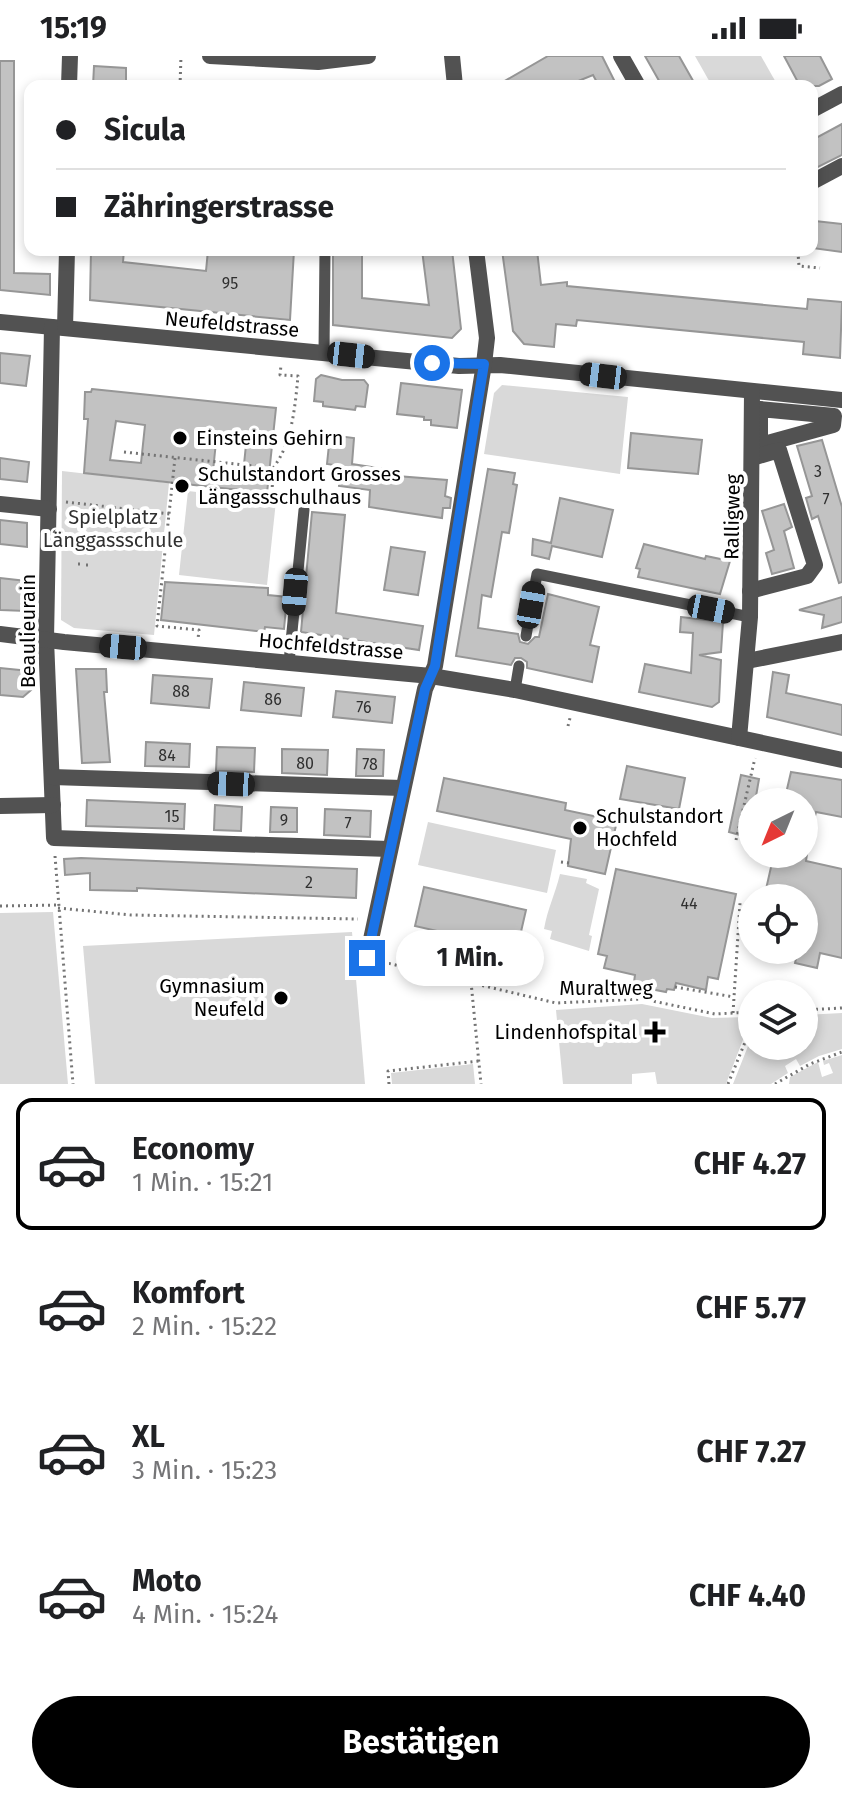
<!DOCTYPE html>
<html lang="de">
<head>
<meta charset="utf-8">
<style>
	:root { --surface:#fff; --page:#f6f6f6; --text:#202124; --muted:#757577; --line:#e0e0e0; --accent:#000 }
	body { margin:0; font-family:"Fira Sans",sans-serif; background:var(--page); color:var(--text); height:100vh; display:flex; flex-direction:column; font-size:30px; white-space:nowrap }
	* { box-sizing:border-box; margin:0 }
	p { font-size:26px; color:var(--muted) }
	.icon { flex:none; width:44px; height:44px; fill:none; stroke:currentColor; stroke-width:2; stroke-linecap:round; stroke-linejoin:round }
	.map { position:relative; height:1028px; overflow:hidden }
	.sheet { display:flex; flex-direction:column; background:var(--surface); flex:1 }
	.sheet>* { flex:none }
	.hud { position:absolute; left:24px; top:24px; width:794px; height:176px; border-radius:16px; box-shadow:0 4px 12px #0003; display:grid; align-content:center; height:176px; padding:0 32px; background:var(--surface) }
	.needle { width:52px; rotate:223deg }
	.buttons { position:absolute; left:738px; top:732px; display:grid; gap:16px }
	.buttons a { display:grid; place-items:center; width:80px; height:80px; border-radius:50%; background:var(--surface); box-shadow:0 4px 12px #0003; font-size:40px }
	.end { position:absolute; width:36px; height:36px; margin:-18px; border:10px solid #1a73e8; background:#fff; box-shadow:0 0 0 4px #fff }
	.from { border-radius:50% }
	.bubble { position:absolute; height:56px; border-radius:28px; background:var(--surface); box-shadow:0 4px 12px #0003; font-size:26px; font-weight:700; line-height:56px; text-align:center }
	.car { position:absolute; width:24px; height:48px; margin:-24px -12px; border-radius:10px; box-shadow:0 0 6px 2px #0007; background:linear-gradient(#222 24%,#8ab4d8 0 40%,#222 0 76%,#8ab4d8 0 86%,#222 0) }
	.hud b { display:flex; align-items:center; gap:28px; height:76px; font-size:30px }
	.hud b+b { border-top:2px solid var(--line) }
	.hud i { width:20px; height:20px; background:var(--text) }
	ul { padding:14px 0 0; list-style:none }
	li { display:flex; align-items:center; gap:24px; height:132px; margin:0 16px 12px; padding:0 16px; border:4px solid transparent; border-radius:16px }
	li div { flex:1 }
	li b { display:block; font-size:30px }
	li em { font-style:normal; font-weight:700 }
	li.active { border-color:var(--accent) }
	li>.icon { width:72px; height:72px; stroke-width:1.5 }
	.action { display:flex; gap:16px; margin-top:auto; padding:16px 32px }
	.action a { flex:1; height:92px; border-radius:48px; background:var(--accent); color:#fff; font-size:32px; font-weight:700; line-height:92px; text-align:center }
	.status { display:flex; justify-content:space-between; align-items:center; height:56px; padding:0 40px; background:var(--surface); direction:ltr }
	.status svg { height:22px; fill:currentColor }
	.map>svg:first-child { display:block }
</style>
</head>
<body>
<div class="status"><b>15:19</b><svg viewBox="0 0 49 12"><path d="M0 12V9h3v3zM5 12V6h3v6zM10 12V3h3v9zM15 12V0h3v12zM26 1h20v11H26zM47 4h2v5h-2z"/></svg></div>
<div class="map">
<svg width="842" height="1028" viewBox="0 0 842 1028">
	<rect width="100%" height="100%" fill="#fff"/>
	<g fill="#d9d9d9">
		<path d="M 695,0 L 761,0 L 778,30 L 712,30 Z"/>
		<path d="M 502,329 L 628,341 L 620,418 L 484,398 L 494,337 Z"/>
		<path d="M 62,415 L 169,427 L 154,579 L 74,572 L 61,564 Z"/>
		<path d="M 188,435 L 276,445 L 267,529 L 179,519 Z"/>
		<path d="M 428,766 L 556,794 L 547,837 L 418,809 Z"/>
		<path d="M 560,818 L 587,823 L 586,827 L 599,833 L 589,879 L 592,880 L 589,895 L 550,883 L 552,875 L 544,873 C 548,851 555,839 560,818 Z"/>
		<path d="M 53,856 L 68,1028 L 0,1028 L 0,857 Z"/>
		<path d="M 352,876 L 365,1028 L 95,1028 L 83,890 Z"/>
		<path d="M 642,948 L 712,962 L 748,961 L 746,976 L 726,1028 L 657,1028 L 655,1016 L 632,1018 L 632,1028 L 563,1028 L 556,954 Z"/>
		<path d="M 842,957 L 842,993 L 819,1000 L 800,1010 L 796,1003 L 785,1010 L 788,1017 L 771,1028 L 733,1028 L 752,980 L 752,990 L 804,990 L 804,959 Z"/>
		<path d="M 842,999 L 842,1028 L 789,1028 L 790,1021 L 818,1006 L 822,1021 L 833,1017 L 829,1007 L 824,1009 L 823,1005 Z"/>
		<path d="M 473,1008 L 475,1028 L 392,1028 L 391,1017 Z"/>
	</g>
	<g fill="#c2c2c2" stroke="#969696" stroke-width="2" fill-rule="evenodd">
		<path d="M 548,0 L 602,0 L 617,30 L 599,30 L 593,19 L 566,30 L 496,30 Z"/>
		<path d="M 645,0 L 679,0 L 696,30 L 662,30 Z"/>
		<path d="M 784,0 L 820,0 L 832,23 L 819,30 L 800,30 Z"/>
		<path d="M 0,5 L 14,5 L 14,217 L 50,218 L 50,239 L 0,234 Z"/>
		<path d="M 94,10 L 126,12 L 126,30 L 93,30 Z"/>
		<path d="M 842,68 L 842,99 L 812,114 L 812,84 Z"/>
		<path d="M 815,165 L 842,168 L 842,196 L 812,192 Z"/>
		<path d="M 91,194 L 124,194 L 123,206 L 206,215 L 208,194 L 294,194 L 290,264 L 90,244 Z"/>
		<path d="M 333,194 L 362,194 L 362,242 L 429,249 L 422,194 L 452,194 L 461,273 L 452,282 L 333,269 Z"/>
		<path d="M 502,194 L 537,194 L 541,229 L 567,226 L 567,230 L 807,253 L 808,243 L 842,246 L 840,302 L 803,298 L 804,286 L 577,264 L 576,270 L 556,268 L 554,291 L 524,288 L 513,275 Z"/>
		<path d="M 0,297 L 30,300 L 26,330 L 0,327 Z"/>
		<path d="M 321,319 L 342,324 L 364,324 L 368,329 L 365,351 L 356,350 L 355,354 L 323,350 L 323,346 L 314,345 L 316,323 Z"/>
		<path d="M 401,327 L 462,334 L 457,372 L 431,369 L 431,364 L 424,364 L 424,361 L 397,358 Z"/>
		<path d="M 92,333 L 276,352 L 267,437 L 84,417 L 88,363 L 84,363 L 85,336 L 91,336 ZM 116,365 L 145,369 L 141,407 L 110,404 ZM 217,376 L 247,379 L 243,418 L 213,415 Z"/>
		<path d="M 631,377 L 702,384 L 698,418 L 628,412 Z"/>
		<path d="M 330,379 L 354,382 L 352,408 L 385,413 L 384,419 L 447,424 L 445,440 L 451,442 L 450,452 L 443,452 L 442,462 L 369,451 L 370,434 L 339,430 L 341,410 L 327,408 Z"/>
		<path d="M 822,384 L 842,451 L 842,526 L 839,527 L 818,460 L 812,463 L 806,442 L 812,440 L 797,390 Z"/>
		<path d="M 0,402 L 29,406 L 27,426 L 0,423 Z"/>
		<path d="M 488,413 L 515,417 L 513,428 L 517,429 L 509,477 L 502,476 L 491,541 L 482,539 L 478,572 L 518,578 L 520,586 L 528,588 L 535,581 L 539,581 L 548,538 L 599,551 L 590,589 L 599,591 L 592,626 L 527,612 L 527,606 L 521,602 L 515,602 L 511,609 L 456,600 Z"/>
		<path d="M 560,442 L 613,454 L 602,501 L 552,490 L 549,503 L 532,499 L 533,483 L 551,487 Z"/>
		<path d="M 784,448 L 792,471 L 784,475 L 794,512 L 772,518 L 766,497 L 774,494 L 762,455 Z"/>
		<path d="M 312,456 L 345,459 L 336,557 L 423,570 L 419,594 L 301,576 Z"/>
		<path d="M 0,464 L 27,467 L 27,491 L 0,488 Z"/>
		<path d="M 644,488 L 705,503 L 706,500 L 730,505 L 720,538 L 638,521 L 640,513 L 636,512 Z"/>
		<path d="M 391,491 L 425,496 L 418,539 L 384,534 Z"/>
		<path d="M 0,522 L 26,525 L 26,555 L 0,554 Z"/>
		<path d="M 165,526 L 268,532 L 268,539 L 287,541 L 284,573 L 265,571 L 264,576 L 161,564 Z"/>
		<path d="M 842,541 L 842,566 L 822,572 L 824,559 L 799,554 Z"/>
		<path d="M 681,561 L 723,566 L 721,596 L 699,599 L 721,604 L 719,646 L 712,651 L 639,636 L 645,608 L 691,617 L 693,577 L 680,576 Z"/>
		<path d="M 0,612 L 29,615 L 28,630 L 31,634 L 23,641 L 0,639 Z"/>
		<path d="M 76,613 L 106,613 L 107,636 L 104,636 L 110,706 L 82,707 Z"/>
		<path d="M 773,616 L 789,619 L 786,637 L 842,649 L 842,679 L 767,661 Z"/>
		<path d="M 153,619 L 212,623 L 209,652 L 151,647 Z"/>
		<path d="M 244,626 L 304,632 L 301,660 L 241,654 Z"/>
		<path d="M 336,635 L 395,641 L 392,667 L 333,661 Z"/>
		<path d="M 146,686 L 190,688 L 189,711 L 145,710 Z"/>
		<path d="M 217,691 L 255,692 L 254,716 L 216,715 Z"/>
		<path d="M 282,693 L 328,694 L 327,719 L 282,717 Z"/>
		<path d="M 357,693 L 384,694 L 383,720 L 356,720 Z"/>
		<path d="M 627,710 L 685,722 L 679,753 L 620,743 Z"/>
		<path d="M 791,716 L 842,724 L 842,761 L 816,756 L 810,781 L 804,781 L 804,746 L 784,746 Z"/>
		<path d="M 741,719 L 759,723 L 755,746 L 752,746 L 747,781 L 729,776 Z"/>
		<path d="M 444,722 L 566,747 L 565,754 L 617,765 L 605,818 L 568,810 L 571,783 L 437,755 Z"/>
		<path d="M 87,744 L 185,748 L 184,773 L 86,770 Z"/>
		<path d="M 215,749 L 242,751 L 241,775 L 214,774 Z"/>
		<path d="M 271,751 L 297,752 L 297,776 L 270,776 Z"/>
		<path d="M 325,753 L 371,755 L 370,781 L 324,779 Z"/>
		<path d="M 774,798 L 807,798 L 806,805 L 842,813 L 842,902 L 820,897 L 817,912 L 795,907 L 798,894 L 804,894 L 804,842 L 764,842 Z"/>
		<path d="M 81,802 L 357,813 L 356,842 L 137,832 L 137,835 L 90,834 L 90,817 L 65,819 L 64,803 Z"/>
		<path d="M 616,813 L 736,838 L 718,923 L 708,921 L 706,934 L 676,927 L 674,934 L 667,933 L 666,936 L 640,931 L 641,928 L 634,926 L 635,919 L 604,912 L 607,900 L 598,898 Z"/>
		<path d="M 424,831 L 526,854 L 517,893 L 415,870 Z"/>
	</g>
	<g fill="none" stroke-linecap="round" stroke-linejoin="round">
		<g stroke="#747474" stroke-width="3" stroke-dasharray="2 4" stroke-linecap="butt">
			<path d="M 180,30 L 181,0"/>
			<path d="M 772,194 L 798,197 L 799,210 L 820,212"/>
			<path d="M 183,266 L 183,259 L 235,263 L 234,272"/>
			<path d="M 124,396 L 273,412 C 292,388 295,351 298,320 L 280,319 L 281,309"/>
			<path d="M 175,402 L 157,570 L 199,574 L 198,583"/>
			<path d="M 272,437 L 273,413"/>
			<path d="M 66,446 L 170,458"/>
			<path d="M 78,508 L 81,508"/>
			<path d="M 86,509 L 90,509"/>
			<path d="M 568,670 L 570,662"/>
			<path d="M 736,784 L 755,702"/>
			<path d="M 55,800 L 73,1028"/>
			<path d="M 561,806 L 569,807"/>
			<path d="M 0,850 L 58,849"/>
			<path d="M 58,852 L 131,859 L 358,863"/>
			<path d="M 383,906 L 556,947 L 643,943 L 715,958 L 752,956"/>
			<path d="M 471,926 L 481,1028"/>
			<path d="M 675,931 L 734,941"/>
			<path d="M 804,954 L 842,952"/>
			<path d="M 733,957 L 740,847"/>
			<path d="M 389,1028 L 388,1015 L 479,1005"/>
			<path d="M 728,1028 L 752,969"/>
			<path d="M 775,1028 L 810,1008 L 842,996"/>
		</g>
		<g stroke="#525252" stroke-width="11">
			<path d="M 324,297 L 325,194"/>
			<path d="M 526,580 L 537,518 L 750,561"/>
			<path d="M 289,606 L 304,454"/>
			<path d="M 515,634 L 519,610"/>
		</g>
		<g stroke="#525252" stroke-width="16">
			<path d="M 812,54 L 842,38"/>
			<path d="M 760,353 L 834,360 L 833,369 L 764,388 L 760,385 Z"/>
		</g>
		<g stroke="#525252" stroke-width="16">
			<path d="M 210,0 L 318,6 L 368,0"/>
			<path d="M 452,0 L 455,30"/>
			<path d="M 621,0 L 638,30"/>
			<path d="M 69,30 L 70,0"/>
			<path d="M 812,126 L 842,110"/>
			<path d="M 0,266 L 459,310 L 500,309 L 842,344"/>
			<path d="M 52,271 L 46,583 L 54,782 L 389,793"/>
			<path d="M 65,272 L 67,194"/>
			<path d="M 0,448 L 49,453"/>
			<path d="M 750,535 L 807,520 L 815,509 L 779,394 L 752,402"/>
			<path d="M 0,578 L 64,586 L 431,620 L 515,634 L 842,704"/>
			<path d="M 747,605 L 842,586"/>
			<path d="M 739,682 L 750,561 L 752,336"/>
			<path d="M 52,721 L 402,732"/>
			<path d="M 0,750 L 53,749"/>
			<path d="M 367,902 L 425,633 L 435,610 L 484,308 L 487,282 L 476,194"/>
		</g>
	</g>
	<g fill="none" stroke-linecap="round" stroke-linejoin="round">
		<path stroke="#1a73e8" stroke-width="10" d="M 367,902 L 425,633 L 435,610 L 484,308 L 432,307"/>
	</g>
	<g fill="#000" stroke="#fff" stroke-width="3">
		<circle cx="180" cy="382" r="8"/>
		<circle cx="182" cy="430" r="8"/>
		<circle cx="580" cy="772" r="8"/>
		<circle cx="281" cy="942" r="8"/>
		<path d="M651 964h8v8h8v8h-8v8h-8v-8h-8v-8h8z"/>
	</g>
	<g text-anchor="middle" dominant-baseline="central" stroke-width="8" stroke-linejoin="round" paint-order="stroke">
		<g font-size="16" fill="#303030">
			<text x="230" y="227">95</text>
			<text x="818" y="415">3</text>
			<text x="826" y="443">7</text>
			<text x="181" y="635">88</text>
			<text x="273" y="643">86</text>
			<text x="364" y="651">76</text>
			<text x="167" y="699">84</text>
			<text x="305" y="707">80</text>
			<text x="370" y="708">78</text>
			<text x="172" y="760">15</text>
			<text x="284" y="764">9</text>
			<text x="348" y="767">7</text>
			<text x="309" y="826">2</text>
			<text x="689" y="847">44</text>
		</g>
		<g font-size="20" fill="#000" stroke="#fff">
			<text transform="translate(232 268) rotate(5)">Neufeldstrasse</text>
			<text transform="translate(732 461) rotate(-89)">Ralligweg</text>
			<text transform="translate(28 575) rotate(-90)">Beaulieurain</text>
			<text transform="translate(331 590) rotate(5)">Hochfeldstrasse</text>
			<text x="606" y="932">Muraltweg</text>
		</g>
		<g font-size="20" fill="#000" stroke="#fff" text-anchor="start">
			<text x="196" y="382">Einsteins Gehirn</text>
			<text x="198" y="418">Schulstandort Grosses<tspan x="198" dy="23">Längassschulhaus</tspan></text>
			<text x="596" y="760">Schulstandort<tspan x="596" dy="23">Hochfeld</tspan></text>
			<text x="265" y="930" text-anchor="end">Gymnasium<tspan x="265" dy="23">Neufeld</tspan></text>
			<text x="637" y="976" text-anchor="end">Lindenhofspital</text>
		</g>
		<g font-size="20" fill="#303030" stroke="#fff">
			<text x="113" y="461">Spielplatz<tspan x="113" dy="23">Länggassschule</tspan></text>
		</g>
	</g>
</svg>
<div class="buttons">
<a><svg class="needle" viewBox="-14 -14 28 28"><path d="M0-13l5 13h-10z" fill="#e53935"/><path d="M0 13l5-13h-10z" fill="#757577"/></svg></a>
<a><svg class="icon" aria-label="locate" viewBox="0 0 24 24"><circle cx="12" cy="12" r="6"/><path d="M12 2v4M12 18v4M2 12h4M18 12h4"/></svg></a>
<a><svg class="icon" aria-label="layers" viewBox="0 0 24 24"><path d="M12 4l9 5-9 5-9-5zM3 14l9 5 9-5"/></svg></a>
</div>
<i class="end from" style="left:432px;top:307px"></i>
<i class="end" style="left:367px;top:902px"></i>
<div class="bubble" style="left:396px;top:874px;width:148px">1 Min.</div>
<i class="car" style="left:351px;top:299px;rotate:96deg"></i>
<i class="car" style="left:603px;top:320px;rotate:277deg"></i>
<i class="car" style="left:295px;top:536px;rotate:185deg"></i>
<i class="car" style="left:531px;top:549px;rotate:10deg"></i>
<i class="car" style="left:711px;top:553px;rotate:101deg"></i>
<i class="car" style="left:123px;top:591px;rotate:275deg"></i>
<i class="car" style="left:231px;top:728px;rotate:272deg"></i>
<div class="hud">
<b><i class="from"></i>Sicula</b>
<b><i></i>Zähringerstrasse</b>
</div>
</div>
<section class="sheet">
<ul>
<li class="active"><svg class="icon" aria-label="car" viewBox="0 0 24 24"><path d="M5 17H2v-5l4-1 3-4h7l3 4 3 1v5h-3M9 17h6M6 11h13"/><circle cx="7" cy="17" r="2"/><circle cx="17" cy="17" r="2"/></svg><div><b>Economy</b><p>1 Min. · 15:21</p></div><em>CHF 4.27</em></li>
<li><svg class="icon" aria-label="car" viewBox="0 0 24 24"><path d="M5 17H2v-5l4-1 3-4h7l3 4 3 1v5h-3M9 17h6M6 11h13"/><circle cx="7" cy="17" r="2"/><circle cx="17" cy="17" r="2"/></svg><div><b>Komfort</b><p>2 Min. · 15:22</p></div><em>CHF 5.77</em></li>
<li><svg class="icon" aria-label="car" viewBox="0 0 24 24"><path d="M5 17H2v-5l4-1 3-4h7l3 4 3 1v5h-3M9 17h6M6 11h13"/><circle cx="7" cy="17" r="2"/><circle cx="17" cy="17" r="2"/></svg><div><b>XL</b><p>3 Min. · 15:23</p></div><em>CHF 7.27</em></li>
<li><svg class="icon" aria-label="car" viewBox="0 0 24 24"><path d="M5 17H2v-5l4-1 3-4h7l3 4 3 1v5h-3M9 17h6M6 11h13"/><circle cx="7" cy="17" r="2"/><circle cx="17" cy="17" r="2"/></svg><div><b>Moto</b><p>4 Min. · 15:24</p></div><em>CHF 4.40</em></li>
</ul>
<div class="action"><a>Bestätigen</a></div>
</section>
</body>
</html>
